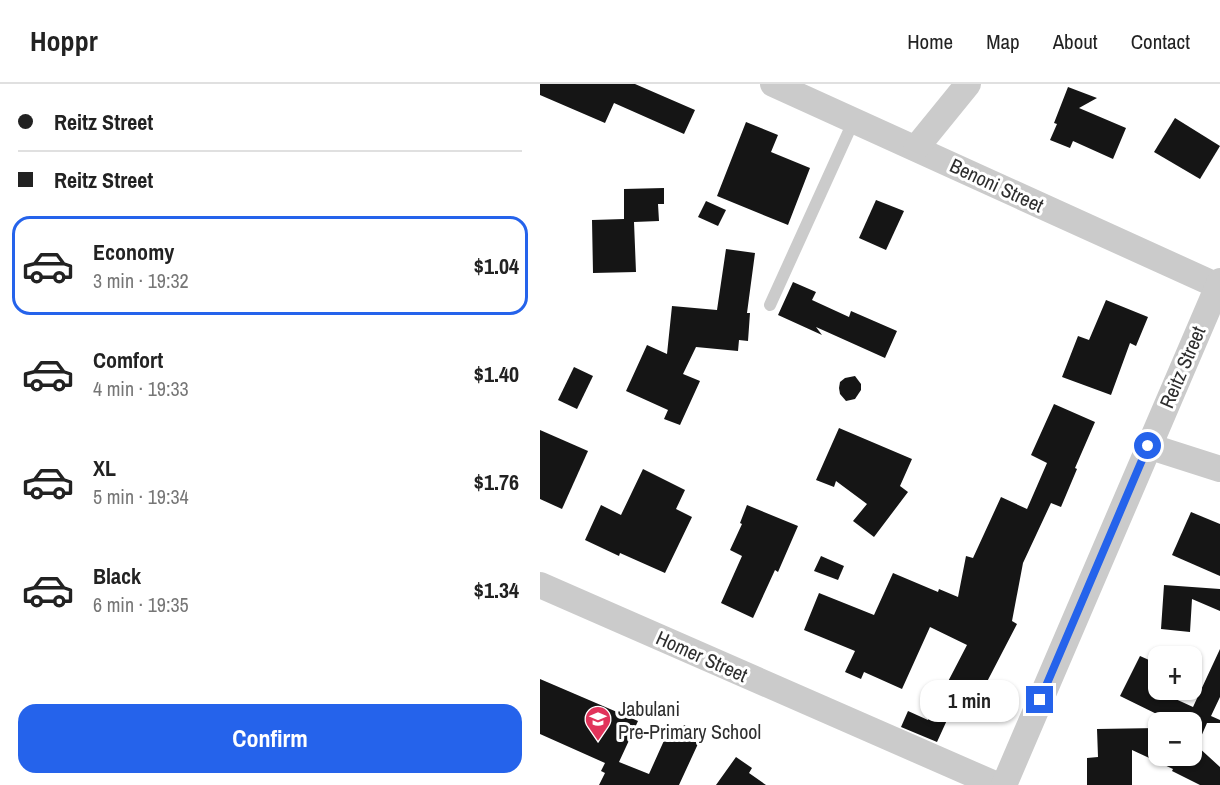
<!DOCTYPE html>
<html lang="en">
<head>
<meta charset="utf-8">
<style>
	:root { --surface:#fff; --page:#f6f6f6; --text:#222; --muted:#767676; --line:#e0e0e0; --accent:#2563eb }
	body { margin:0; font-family:"Archivo Narrow",sans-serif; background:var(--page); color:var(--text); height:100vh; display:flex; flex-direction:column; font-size:22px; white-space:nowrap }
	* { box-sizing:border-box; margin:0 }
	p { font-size:20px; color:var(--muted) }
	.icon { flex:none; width:33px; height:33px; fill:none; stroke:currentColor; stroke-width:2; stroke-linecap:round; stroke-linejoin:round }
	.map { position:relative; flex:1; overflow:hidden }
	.panel { display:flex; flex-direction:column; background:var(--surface); width:540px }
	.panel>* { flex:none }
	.guide { display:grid; align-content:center; height:132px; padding:0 18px; background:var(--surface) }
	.controls { position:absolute; left:608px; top:562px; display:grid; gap:12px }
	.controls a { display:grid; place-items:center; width:54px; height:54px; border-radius:12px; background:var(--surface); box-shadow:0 2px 4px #0004; font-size:30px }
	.end { position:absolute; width:27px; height:27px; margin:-14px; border:8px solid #2563eb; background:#fff; box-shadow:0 0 0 3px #fff }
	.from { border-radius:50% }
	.bubble { position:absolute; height:42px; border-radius:18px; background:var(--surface); box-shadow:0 2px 4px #0004; font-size:20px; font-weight:700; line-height:42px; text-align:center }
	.guide b { display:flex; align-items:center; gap:21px; height:57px; font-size:22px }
	.guide b+b { border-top:2px solid var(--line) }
	.guide i { width:15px; height:15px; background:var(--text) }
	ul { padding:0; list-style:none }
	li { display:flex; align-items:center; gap:18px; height:99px; margin:0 12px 9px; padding:0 6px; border:3px solid transparent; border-radius:18px }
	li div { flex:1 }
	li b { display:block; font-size:22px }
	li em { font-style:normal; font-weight:700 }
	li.active { border-color:var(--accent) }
	li>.icon { width:54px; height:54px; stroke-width:1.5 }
	.action { display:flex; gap:12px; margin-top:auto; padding:12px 18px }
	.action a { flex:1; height:69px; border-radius:18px; background:var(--accent); color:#fff; font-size:24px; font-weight:700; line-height:69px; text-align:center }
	header { display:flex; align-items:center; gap:36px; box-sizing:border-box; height:84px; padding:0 30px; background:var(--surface); border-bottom:2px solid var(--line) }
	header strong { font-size:28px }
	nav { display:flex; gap:33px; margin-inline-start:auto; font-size:21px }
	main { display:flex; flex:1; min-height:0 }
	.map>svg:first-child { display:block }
</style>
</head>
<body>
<header>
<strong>Hoppr</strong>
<nav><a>Home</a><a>Map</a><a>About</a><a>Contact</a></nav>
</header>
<main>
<section class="panel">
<div class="guide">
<b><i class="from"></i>Reitz Street</b>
<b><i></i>Reitz Street</b>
</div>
<ul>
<li class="active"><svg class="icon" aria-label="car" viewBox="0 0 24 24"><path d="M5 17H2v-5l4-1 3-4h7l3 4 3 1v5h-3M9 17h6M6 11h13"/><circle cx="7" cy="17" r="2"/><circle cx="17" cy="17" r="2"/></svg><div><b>Economy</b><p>3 min · 19:32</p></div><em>$1.04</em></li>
<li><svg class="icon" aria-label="car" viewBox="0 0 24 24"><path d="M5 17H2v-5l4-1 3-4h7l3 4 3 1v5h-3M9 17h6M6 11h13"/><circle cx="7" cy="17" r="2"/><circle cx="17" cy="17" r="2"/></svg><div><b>Comfort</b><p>4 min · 19:33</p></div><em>$1.40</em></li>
<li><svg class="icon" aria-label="car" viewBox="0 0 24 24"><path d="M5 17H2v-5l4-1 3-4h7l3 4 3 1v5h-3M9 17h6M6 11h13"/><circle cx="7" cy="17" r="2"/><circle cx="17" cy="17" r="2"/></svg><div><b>XL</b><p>5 min · 19:34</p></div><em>$1.76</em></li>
<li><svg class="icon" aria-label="car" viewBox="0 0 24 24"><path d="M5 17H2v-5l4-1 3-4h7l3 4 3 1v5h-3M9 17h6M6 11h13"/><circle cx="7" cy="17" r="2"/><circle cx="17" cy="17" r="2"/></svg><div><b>Black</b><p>6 min · 19:35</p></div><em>$1.34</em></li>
</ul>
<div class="action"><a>Confirm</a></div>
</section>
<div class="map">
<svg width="680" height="701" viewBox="0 0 680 701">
	<rect width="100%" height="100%" fill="#fff"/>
	<g fill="#151515">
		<path d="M 0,0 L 95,0 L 155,26 L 144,50 L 74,19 L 65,39 L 0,11 Z"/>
		<path d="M 528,3 L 557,14 L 539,24 L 586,44 L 573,75 L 533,57 L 530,64 L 510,56 L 517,40 L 514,39 Z"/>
		<path d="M 635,34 L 680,62 L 660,95 L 614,68 Z"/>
		<path d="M 206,38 L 238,51 L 231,68 L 270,84 L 248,141 L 177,112 Z"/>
		<path d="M 124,104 L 124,120 L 118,120 L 119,137 L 94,138 L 96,188 L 53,189 L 52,136 L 84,135 L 84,105 Z"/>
		<path d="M 336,116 L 364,127 L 346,166 L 319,154 Z"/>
		<path d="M 166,117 L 186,126 L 178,142 L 158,133 Z"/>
		<path d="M 186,165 L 215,169 L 207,229 L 210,229 L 208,257 L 199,256 L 198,267 L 156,263 L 143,290 L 160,297 L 140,341 L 124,335 L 128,326 L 86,307 L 107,261 L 127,270 L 132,222 L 177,226 Z"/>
		<path d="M 253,198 L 276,208 L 272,216 L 309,233 L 311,227 L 357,247 L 345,274 L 276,243 L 282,251 L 238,231 Z"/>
		<path d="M 566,216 L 608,233 L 596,262 L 590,259 L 571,311 L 522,293 L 538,252 L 549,256 Z"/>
		<path d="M 34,283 L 53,292 L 37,325 L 18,316 Z"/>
		<path d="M 315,292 L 321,300 L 321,306 L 315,315 L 306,317 L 300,310 L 299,304 L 300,298 L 305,294 Z"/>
		<path d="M 514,320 L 555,338 L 535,384 L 537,385 L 521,423 L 511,419 L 483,479 L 472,537 L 477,540 L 437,617 L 447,622 L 439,636 L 413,623 L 397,658 L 361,643 L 368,627 L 388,636 L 427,561 L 390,543 L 362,605 L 324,588 L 321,595 L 305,588 L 315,567 L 264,546 L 279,509 L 334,531 L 353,489 L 398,508 L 399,505 L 418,513 L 426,472 L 433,474 L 461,413 L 487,425 L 507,379 L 491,371 Z"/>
		<path d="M 299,344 L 372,375 L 360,402 L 368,408 L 334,453 L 313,437 L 327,420 L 296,397 L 294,403 L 276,396 Z"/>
		<path d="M 0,346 L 48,367 L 22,425 L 0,415 Z"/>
		<path d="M 103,385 L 145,406 L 136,425 L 152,433 L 125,489 L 80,469 L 79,472 L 45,456 L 61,421 L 81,431 Z"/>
		<path d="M 207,421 L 258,442 L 238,488 L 235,486 L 213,534 L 181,519 L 202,472 L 190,466 L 202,440 L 200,439 Z"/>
		<path d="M 651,428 L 680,440 L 680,492 L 632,471 Z"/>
		<path d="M 281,472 L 304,482 L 298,496 L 274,487 Z"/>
		<path d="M 624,501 L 680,505 L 680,527 L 652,515 L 650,548 L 621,545 Z"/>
		<path d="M 680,565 L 680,613 L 671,632 L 680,636 L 680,639 L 667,639 L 657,662 L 680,683 L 680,701 L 660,701 L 632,687 L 633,685 L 592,666 L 592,701 L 547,701 L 547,674 L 558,673 L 557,645 L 618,644 L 618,672 L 651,672 L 651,639 L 635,639 L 580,612 L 600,572 L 618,580 L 618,607 L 653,623 Z"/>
		<path d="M 0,595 L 98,637 L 79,678 L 109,690 L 131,641 L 142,646 L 144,641 L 163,649 L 139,701 L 59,701 L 65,689 L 61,687 L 65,679 L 0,650 Z"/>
		<path d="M 196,673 L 212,684 L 209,689 L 226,701 L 176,701 Z"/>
	</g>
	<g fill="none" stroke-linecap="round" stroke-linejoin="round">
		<path stroke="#cbcbcb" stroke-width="12" d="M 230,221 L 314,36"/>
		<g stroke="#cbcbcb" stroke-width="26">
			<path d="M 233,0 L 680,203"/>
			<path d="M 376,64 L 428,0"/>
			<path d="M 608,362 L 680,385"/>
			<path d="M 0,501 L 457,701"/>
			<path d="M 464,701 L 680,197"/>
		</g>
	</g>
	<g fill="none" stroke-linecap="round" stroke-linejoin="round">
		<path stroke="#2563eb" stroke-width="8" d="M 500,616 L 608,362"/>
	</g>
	<defs>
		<g id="school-pin" transform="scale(1.35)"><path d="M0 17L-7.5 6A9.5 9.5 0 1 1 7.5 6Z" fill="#e1345b" stroke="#fff"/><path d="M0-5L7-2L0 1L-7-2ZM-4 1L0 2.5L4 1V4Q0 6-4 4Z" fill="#fff"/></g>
	</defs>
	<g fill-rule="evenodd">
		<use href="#school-pin" x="58" y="635"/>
	</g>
	<g text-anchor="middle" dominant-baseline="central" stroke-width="6" stroke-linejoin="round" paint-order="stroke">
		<g font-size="20" fill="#2e2e2e" stroke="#fff">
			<text transform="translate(457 101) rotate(25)">Benoni Street</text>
			<text transform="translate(642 283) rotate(-67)">Reitz Street</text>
			<text transform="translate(162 572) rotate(24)">Homer Street</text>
		</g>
		<g font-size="20" fill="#2e2e2e" stroke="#fff" text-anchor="start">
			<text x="78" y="624">Jabulani<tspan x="78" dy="23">Pre-Primary School</tspan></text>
		</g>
	</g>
</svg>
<div class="controls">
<a>+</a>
<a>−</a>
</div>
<i class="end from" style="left:608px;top:362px"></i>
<i class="end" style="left:500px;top:616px"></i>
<div class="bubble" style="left:380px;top:596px;width:99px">1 min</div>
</div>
</main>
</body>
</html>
